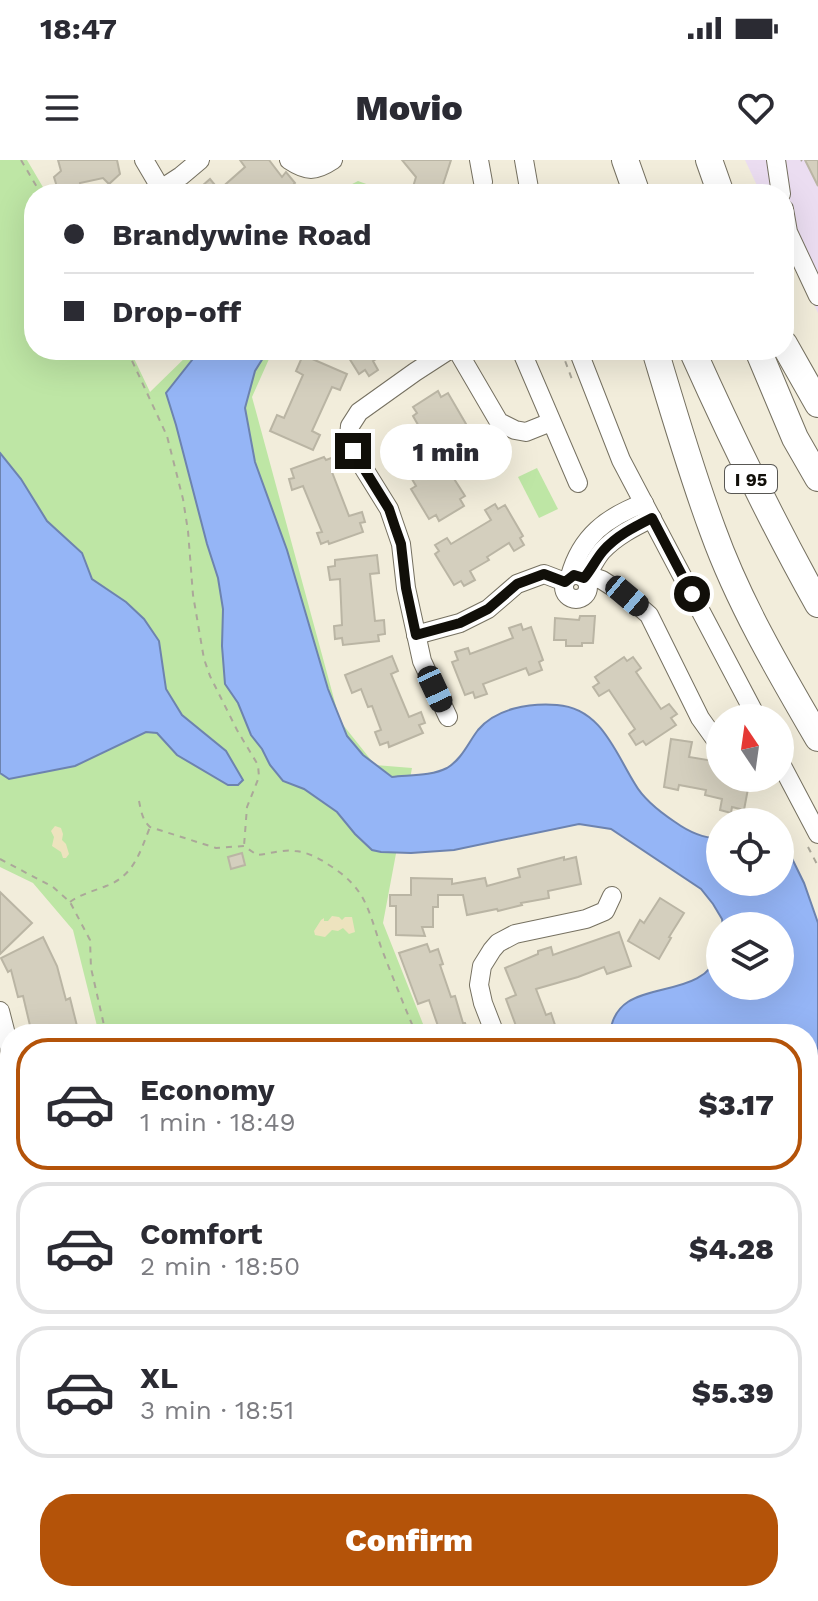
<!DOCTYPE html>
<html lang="en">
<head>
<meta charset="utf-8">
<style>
	:root { --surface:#fff; --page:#f7f7f7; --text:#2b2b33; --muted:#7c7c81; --line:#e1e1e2; --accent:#b45309 }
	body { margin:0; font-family:"Work Sans",sans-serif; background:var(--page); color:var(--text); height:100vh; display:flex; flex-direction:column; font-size:30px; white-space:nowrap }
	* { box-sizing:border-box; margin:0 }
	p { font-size:26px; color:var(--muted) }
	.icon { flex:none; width:44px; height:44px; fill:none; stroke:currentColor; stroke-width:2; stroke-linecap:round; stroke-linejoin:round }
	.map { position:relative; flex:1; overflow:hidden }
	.side { position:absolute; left:0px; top:864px; width:818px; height:578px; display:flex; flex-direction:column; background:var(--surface); border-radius:32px 32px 0 0; box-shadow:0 8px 32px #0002 }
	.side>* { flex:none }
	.hud { position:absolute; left:24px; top:24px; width:770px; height:176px; border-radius:32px; box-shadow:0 8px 32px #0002; display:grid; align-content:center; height:176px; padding:0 40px; background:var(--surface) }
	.needle { width:52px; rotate:347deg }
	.buttons { position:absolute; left:706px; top:544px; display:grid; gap:16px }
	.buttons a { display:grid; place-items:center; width:88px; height:88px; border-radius:50%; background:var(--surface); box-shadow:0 8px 32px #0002; font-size:40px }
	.end { position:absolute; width:36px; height:36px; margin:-18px; border:10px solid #110f09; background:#fff; box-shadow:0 0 0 4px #fff }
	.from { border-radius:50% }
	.bubble { position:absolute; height:56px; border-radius:28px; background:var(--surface); box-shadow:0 8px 32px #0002; font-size:26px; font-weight:800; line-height:56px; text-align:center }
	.car { position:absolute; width:24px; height:48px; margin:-24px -12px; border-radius:10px; box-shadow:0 0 6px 2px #0007; background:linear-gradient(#222 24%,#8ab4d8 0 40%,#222 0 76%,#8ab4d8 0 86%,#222 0) }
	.hud b { display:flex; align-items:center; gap:28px; height:76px; font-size:30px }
	.hud b+b { border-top:2px solid var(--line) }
	.hud i { width:20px; height:20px; background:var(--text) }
	ul { padding:14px 0 0; list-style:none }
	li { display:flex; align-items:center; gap:24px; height:132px; margin:0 16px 12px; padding:0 24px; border:4px solid var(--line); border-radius:32px }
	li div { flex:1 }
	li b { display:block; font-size:30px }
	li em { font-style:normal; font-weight:800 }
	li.on { border-color:var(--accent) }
	li>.icon { width:72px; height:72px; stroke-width:1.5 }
	.button { display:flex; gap:16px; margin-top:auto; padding:16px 40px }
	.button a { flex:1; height:92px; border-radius:32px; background:var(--accent); color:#fff; font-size:32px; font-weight:800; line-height:92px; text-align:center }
	.status { display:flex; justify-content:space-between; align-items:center; height:56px; padding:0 40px; background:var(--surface); direction:ltr }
	.status svg { height:22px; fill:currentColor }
	header { display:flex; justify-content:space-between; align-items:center; height:104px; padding:0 40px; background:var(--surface); font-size:36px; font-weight:800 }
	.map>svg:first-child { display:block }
</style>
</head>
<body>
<div class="status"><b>18:47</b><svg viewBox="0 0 49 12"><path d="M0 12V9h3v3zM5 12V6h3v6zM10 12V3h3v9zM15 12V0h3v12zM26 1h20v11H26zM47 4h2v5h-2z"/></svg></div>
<header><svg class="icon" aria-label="menu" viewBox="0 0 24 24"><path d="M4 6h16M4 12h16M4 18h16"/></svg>Movio<svg class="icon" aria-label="heart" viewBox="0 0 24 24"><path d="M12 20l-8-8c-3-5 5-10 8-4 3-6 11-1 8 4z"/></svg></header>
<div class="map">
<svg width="818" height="1441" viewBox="0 0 818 1441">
	<rect width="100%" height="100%" fill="#f2eddb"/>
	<path fill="#ebddf1" d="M 745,0 L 818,0 L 818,153 L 784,82 L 784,34 L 761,34 Z"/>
	<g fill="#bee6a5">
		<path d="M 0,0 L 27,0 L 47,34 L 34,34 L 34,190 L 130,190 L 150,232 L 193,190 L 284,190 L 269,199 L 252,237 L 340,561 L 375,605 L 412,608 L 383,763 L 427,874 L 99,874 L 73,770 L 33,723 L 0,707 Z"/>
		<path d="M 358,21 L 394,34 L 333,34 Z"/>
		<path d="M 537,308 L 558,349 L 539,358 L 518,317 Z"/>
		<path d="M 164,1432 L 522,1432 L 521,1441 L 169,1441 Z"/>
	</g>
	<g fill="#ede3be">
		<path d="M 55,666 L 61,668 L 63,674 L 62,680 L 66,684 L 69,694 L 66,698 L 63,698 L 61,692 L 52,686 L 54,677 L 51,671 Z"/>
		<path d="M 332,756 L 339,757 L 342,760 L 345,757 L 352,757 L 355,772 L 349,774 L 343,768 L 338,771 L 332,770 L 325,777 L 315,775 L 314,771 L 321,760 L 324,758 L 324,761 L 328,761 Z"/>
	</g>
	<g fill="#95b5f6" stroke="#6d83af" stroke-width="2">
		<path d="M 200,190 L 268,190 L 255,211 L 245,248 L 255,302 L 287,390 L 328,529 L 347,576 L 363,595 L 392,617 C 409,615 432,616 447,608 C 462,599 468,583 478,570 C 496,548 530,543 557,545 C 601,548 615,592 635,624 C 644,640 660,652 675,662 C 689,672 703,679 720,678 L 720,722 L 780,722 L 780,674 L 804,723 L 818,763 L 818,935 L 808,959 L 808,874 L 610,874 C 616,811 701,848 720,791 L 720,826 L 780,826 L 780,766 L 723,766 L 722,759 L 713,744 L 701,729 L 611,669 L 579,664 L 454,690 L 411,693 L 381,692 L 372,690 L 355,674 L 337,652 L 304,629 L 283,621 L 270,605 L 262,589 L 251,575 L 238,543 L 225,524 L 222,486 L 223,449 L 218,418 L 207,384 L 176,265 L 166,233 Z"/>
		<path d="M 0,293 L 21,319 L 47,361 L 82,393 L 92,419 L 126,442 L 144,459 L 159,481 L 166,529 L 182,555 L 226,591 L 243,620 L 238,625 L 228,625 L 177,595 L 157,573 L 146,572 L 75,606 L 9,619 L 0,613 Z"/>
		<path d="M 255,1432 L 490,1432 L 489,1441 L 261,1441 Z"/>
	</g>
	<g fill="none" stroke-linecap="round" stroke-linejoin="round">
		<path stroke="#95b5f6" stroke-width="14" d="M 638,1441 L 642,1432"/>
	</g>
	<g fill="#d4cfbe" stroke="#bab5a4" stroke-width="2">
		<path d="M 58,0 L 117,0 L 120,14 L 109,24 L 103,18 L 80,23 L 82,34 L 63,34 L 57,27 L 54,17 L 61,11 Z"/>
		<path d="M 240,0 L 269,0 L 282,17 L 286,12 L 295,23 L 290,28 L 294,34 L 193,34 L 210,19 L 219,30 L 245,7 Z"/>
		<path d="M 402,0 L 451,0 L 440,34 L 417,32 L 413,27 L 416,17 Z"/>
		<path d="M 805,0 L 818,0 L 818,26 Z"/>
		<path d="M 344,190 L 391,190 L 373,201 L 378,210 L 369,216 L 365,210 L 359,214 Z"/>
		<path d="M 303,195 L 347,214 L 340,230 L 332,227 L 312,271 L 320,275 L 313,290 L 270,271 L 277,255 L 284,258 L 303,215 L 296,211 Z"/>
		<path d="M 438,231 L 441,237 L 448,233 L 466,264 L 461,267 L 465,274 L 434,293 L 413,256 L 417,253 L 413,247 Z"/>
		<path d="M 324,297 L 326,300 L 334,297 L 338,310 L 332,312 L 349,356 L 362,352 L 365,362 L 360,363 L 363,372 L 329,384 L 328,381 L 321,384 L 317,373 L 322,372 L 303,326 L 292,330 L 289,319 L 294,318 L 291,309 Z"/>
		<path d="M 442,300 L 465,336 L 460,339 L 464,346 L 439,361 L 436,355 L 429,359 L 411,329 L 416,326 L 412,319 Z"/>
		<path d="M 495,344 L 498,349 L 505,345 L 523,376 L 520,378 L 524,385 L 514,391 L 509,383 L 487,397 L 489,400 L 470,411 L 475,420 L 464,426 L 461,421 L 454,425 L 435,394 L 439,391 L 435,385 L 447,378 L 451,384 L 491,360 L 485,350 Z"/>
		<path d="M 377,395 L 379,413 L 370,414 L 375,461 L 384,460 L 385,474 L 378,475 L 379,481 L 343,485 L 342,478 L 335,479 L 334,466 L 342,465 L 340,419 L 330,420 L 328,407 L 335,406 L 335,400 Z"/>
		<path d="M 580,456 L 595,456 L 593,483 L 582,483 L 582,486 L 566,486 L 566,480 L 554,480 L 555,458 L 579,460 Z"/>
		<path d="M 521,464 L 523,470 L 531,467 L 543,500 L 539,502 L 542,510 L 529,515 L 526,508 L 483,524 L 487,534 L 475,538 L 473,532 L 465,535 L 452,502 L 458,500 L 455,492 L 468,488 L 470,494 L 513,478 L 509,468 Z"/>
		<path d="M 392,496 L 398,511 L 391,514 L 409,557 L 421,552 L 425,563 L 419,565 L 423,573 L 389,587 L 388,582 L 380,585 L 375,572 L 381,570 L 372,546 L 368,547 L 361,529 L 352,533 L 345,515 Z"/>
		<path d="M 624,497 L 627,501 L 633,497 L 641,508 L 636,512 L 661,549 L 669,544 L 677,554 L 671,558 L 676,565 L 646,585 L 643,581 L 636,585 L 629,574 L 635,569 L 609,530 L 599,536 L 593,527 L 599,523 L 595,517 Z"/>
		<path d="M 671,579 L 692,582 L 689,597 L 720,602 L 720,618 L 750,618 L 744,650 L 732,647 L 731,653 L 720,650 L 722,639 L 705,635 L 706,630 L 679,625 L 678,630 L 664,627 Z"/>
		<path d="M 242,693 L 245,705 L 231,709 L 228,697 Z"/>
		<path d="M 564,697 L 564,700 L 576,697 L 581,724 L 548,731 L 549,738 L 521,743 L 522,745 L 498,751 L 497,749 L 467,755 L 463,735 L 438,735 L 438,747 L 433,747 L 433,767 L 422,767 L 425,776 L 396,775 L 396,746 L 390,746 L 390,735 L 411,735 L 411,718 L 452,719 L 452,724 L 485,718 L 487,726 L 520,717 L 518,709 Z"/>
		<path d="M 0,732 L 32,763 L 0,794 Z"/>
		<path d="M 660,738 L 684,753 L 669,777 L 671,778 L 659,799 L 628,781 L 640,760 L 644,763 Z"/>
		<path d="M 619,772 L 631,806 L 607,814 L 604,807 L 578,817 L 536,829 L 546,855 L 551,853 L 558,874 L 519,874 L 506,839 L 516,835 L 505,808 L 538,794 L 538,791 L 551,787 L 553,795 Z"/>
		<path d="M 43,777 L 57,806 L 66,840 L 70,838 L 79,874 L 32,874 L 23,836 L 18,837 L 11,810 L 8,812 L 1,798 Z"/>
		<path d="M 427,784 L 430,792 L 438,789 L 443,804 L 440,805 L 451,837 L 455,836 L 463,863 L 465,863 L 469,874 L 438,874 L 440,872 L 429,840 L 418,844 L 399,793 Z"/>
		<path d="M 818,1152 L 818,1220 L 808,1214 L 808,1174 Z"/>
		<path d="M 818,1316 L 818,1413 L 808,1390 L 808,1320 Z"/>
	</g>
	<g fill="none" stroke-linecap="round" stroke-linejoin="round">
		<g stroke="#767161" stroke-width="20">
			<g id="minor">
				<path d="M 144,0 L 164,34"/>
				<path d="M 289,0 C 307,12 315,12 333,0"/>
				<path d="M 479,0 L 483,22"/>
				<path d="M 524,0 L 530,34"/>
				<path d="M 776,0 L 781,34"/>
				<path d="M 161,29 L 181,16 L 200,0"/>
				<path d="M 784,49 L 788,72 L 818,136"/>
				<path d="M 457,190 L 499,262 L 515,270 L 526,272 L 551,262"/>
				<path d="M 521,190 L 578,323"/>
				<path d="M 578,190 L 621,300 L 757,558"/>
				<circle cx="576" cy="427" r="12"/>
				<path d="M 570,416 C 581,376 607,357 644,343"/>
				<path d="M 584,418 L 596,418 L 602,420 L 627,436 L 649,455 L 700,558 L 720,586"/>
				<path d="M 584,418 C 591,410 595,399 602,391 C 616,376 634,367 652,358"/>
				<path d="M 416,475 L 460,463 L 488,449 L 517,424 L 544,414 L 565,422"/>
				<path d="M 448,557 L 422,501 L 406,428 L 401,384 L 389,349 L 353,291 L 349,276 L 350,266 L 359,252 L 415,212 L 449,190"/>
				<path d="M 780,602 L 818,674"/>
				<path d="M 0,851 L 10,890"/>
				<path d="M 495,874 L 483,843 L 479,825 L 482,806 L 492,790 L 498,783 L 515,774 L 586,759 L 605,751 L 612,736"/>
				<path d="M 808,1045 L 818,1031"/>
				<path d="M 808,1125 L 818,1103"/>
				<path d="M 808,1227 L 818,1240"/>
				<path d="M 808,1260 L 818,1279"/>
				<path d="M 0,1376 L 10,1376"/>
				<path d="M 49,1432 L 51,1441"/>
				<path d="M 592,1441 L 596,1432"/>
				<path d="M 658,1441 L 662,1432"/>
				<path d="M 702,1441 L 706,1432"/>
			</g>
		</g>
		<g stroke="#767161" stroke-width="28">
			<g id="highway">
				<path d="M 625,0 L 637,34"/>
				<path d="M 709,0 L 721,34"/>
				<path d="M 784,184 L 818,244"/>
				<path d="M 655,190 C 673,250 691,312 713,371 C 739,443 779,511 818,578"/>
				<path d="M 692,190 C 731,277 771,360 818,444"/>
				<path d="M 758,190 L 795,278 L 818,318"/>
			</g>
		</g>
		<g stroke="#aba799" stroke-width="2" stroke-dasharray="6 6" stroke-linecap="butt">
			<path d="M 21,0 L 41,34"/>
			<path d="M 801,0 L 802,1"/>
			<path d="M 127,190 L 167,276 L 183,339 L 188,371 L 193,435 L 204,499 L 210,516 L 237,570 L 258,605 L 259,617 L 247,647 L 244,686"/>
			<path d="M 561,190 L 573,222"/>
			<path d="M 139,641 C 141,650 142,660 150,667 L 216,688 L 244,686 L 257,695 C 269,694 283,689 295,691 C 307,692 319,698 329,705 C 366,728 368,749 381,787 C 392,816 404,845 416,874"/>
			<path d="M 808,687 L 818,706"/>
			<path d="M 0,699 L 53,727 L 70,742 L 90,780 L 91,808 L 106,874"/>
			<path d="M 70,742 C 81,734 94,731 106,726 C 134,716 140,692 150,667"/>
			<path d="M 809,1018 L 818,1005"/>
			<path d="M 176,1432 L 186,1441"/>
			<path d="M 521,1432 L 522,1441"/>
			<path d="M 573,1441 L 577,1432"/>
		</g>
		<use href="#minor" stroke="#fff" stroke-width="18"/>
		<use href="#highway" stroke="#fff" stroke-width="26"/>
	</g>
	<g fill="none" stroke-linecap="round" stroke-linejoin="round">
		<path stroke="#110f09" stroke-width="10" d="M 353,291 L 389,349 L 395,367 L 401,384 L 406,428 L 416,475 L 460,463 L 488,449 L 517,424 L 544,414 L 565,422 L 574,415 L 584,418 C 591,410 596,399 603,391 C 616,376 634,367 652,358 L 692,434"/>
	</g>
	<g text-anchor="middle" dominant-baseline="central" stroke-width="8" stroke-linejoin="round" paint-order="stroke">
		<rect fill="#fff" stroke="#585753" stroke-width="2" x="725" y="305" width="52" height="28" rx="6"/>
		<g font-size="18" font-weight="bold" fill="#110f09">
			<text x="751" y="319">I 95</text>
		</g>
	</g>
</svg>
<div class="buttons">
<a><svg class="needle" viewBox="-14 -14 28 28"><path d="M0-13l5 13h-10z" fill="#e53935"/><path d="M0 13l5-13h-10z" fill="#7c7c81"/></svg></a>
<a><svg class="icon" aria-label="locate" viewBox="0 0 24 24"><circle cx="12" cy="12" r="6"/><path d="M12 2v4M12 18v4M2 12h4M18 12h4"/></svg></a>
<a><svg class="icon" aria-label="layers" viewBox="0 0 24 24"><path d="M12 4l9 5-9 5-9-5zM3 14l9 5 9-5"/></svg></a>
</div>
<i class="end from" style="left:692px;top:434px"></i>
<i class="end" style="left:353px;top:291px"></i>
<div class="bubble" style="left:380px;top:264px;width:132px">1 min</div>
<i class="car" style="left:627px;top:436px;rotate:130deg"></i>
<i class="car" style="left:435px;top:529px;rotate:155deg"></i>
<div class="hud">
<b><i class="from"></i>Brandywine Road</b>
<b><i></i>Drop-off</b>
</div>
<section class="side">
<ul>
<li class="on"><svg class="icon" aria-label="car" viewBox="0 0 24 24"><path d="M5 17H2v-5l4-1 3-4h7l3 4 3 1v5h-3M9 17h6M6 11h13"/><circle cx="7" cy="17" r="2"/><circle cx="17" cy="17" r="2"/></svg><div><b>Economy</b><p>1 min · 18:49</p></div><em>$3.17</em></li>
<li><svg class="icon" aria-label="car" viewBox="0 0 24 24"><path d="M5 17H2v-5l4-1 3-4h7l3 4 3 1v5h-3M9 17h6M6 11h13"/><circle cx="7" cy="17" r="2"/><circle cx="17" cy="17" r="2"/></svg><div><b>Comfort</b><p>2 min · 18:50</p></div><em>$4.28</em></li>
<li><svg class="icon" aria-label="car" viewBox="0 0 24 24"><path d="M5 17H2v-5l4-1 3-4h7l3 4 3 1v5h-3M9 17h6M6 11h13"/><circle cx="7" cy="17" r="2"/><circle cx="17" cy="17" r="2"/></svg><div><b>XL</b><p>3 min · 18:51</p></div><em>$5.39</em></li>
</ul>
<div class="button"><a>Confirm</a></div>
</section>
</div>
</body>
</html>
